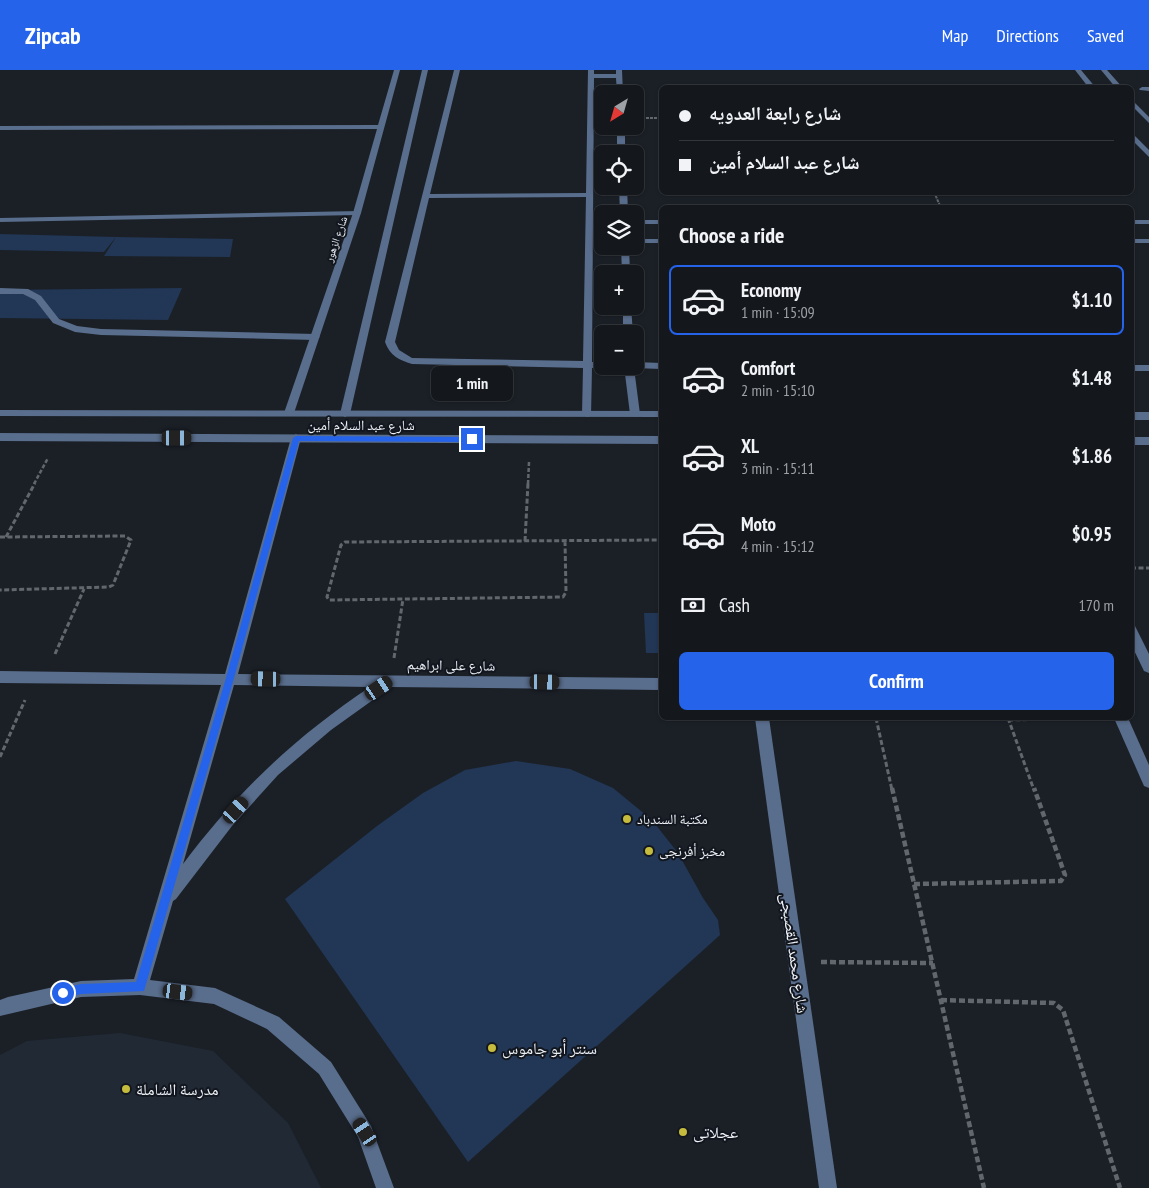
<!DOCTYPE html>
<html lang="en">
<head>
<meta charset="utf-8">
<style>
	:root { --surface:#14181d; --page:#1d2126; --text:#f1f3f6; --muted:#9da0a4; --line:#33373b; --accent:#2563eb }
	body { margin:0; font-family:"PT Sans Narrow","Noto Naskh Arabic",sans-serif; background:var(--page); color:var(--text); height:100vh; display:flex; flex-direction:column; font-size:19px; white-space:nowrap }
	* { box-sizing:border-box; margin:0 }
	p { font-size:16px; color:var(--muted) }
	.icon { flex:none; width:28px; height:28px; fill:none; stroke:currentColor; stroke-width:2; stroke-linecap:round; stroke-linejoin:round }
	.map { position:relative; flex:1; overflow:hidden }
	.sheet { position:absolute; left:659px; top:135px; width:475px; height:515px; display:flex; flex-direction:column; background:var(--surface); border-radius:8px; box-shadow:0 1px 4px #0004,0 0 0 1px var(--line) }
	.sheet>* { flex:none }
	.hud { position:absolute; left:659px; top:15px; width:475px; height:110px; border-radius:8px; box-shadow:0 1px 4px #0004,0 0 0 1px var(--line); display:grid; align-content:center; height:110px; padding:0 20px; background:var(--surface) }
	.needle { width:32px; rotate:217deg }
	.buttons { position:absolute; left:594px; top:15px; display:grid; gap:10px }
	.buttons a { display:grid; place-items:center; width:50px; height:50px; border-radius:8px; background:var(--surface); box-shadow:0 1px 4px #0004,0 0 0 1px var(--line); font-size:25px }
	.end { position:absolute; width:22px; height:22px; margin:-11px; border:6px solid #2563eb; background:#fff; box-shadow:0 0 0 2px #fff }
	.from { border-radius:50% }
	.bubble { position:absolute; height:35px; border-radius:8px; background:var(--surface); box-shadow:0 1px 4px #0004,0 0 0 1px var(--line); font-size:16px; font-weight:700; line-height:35px; text-align:center }
	.car { position:absolute; width:15px; height:30px; margin:-15px -8px; border-radius:6px; box-shadow:0 0 4px 1px #0007; background:linear-gradient(#222 24%,#8ab4d8 0 40%,#222 0 76%,#8ab4d8 0 86%,#222 0) }
	.hud b { display:flex; align-items:center; gap:18px; height:48px; font-size:19px }
	.hud b+b { border-top:1px solid var(--line) }
	.hud i { width:12px; height:12px; background:var(--text) }
	ul { padding:0; list-style:none }
	li { display:flex; align-items:center; gap:15px; height:70px; margin:0 10px 8px; padding:0 10px; border:2px solid transparent; border-radius:8px }
	li div { flex:1 }
	li b { display:block; font-size:19px }
	li em { font-style:normal; font-weight:700 }
	li.active { border-color:var(--accent) }
	li>.icon { width:45px; height:45px; stroke-width:1.5 }
	h2 { padding:0 20px; font-size:22px; line-height:60px }
	.pay { display:flex; align-items:center; gap:12px; height:55px; padding:0 20px; font-size:19px }
	.pay p { margin-inline-start:auto }
	.action { display:flex; gap:10px; margin-top:auto; padding:10px 20px }
	.action a { flex:1; height:58px; border-radius:8px; background:var(--accent); color:#fff; font-size:20px; font-weight:700; line-height:58px; text-align:center }
	header { display:flex; align-items:center; gap:30px; box-sizing:border-box; height:70px; padding:0 25px; background:var(--accent); color:#fff }
	header strong { font-size:24px }
	nav { display:flex; gap:28px; margin-inline-start:auto; font-size:18px }
	.map>svg:first-child { display:block }
</style>
</head>
<body>
<header>
<strong>Zipcab</strong>
<nav><a>Map</a><a>Directions</a><a>Saved</a></nav>
</header>
<div class="map">
<svg width="1149" height="1118" viewBox="0 0 1149 1118">
	<rect width="100%" height="100%" fill="#1b2027"/>
	<path fill="#212935" d="M 120,963 L 213,981 L 288,1053 L 321,1118 L 0,1118 L 0,985 L 27,971 Z"/>
	<g fill="#223655">
		<path d="M 0,164 L 116,167 L 233,169 L 230,187 L 104,186 L 116,167 L 104,182 L 0,180 Z"/>
		<path d="M 182,218 L 168,250 L 0,248 L 0,220 Z"/>
		<path d="M 644,543 L 661,543 L 661,583 L 646,583 Z"/>
		<path d="M 516,691 L 570,699 L 613,718 L 652,750 L 678,783 L 703,828 L 718,850 L 720,865 L 468,1092 L 285,829 L 377,756 L 423,723 L 465,700 Z"/>
	</g>
	<g fill="none" stroke-linecap="round" stroke-linejoin="round">
		<g stroke="#62666d" stroke-width="2" stroke-dasharray="3 1" stroke-linecap="butt">
			<path d="M 638,48 L 661,48"/>
			<path d="M 934,122 L 941,138"/>
		</g>
		<g stroke="#62666d" stroke-width="2.5" stroke-dasharray="4 2" stroke-linecap="butt">
			<path d="M 34,414 L 48,388"/>
			<path d="M 528,414 L 529,392"/>
		</g>
		<g stroke="#62666d" stroke-width="3" stroke-dasharray="5 2.5" stroke-linecap="butt">
			<path d="M 0,467 L 125,466 L 131,470 L 113,515 L 109,517 L 0,520"/>
			<path d="M 6,467 L 35,413"/>
			<path d="M 525,471 L 528,413"/>
			<path d="M 565,471 L 566,522 L 563,527 L 329,530 L 327,527 L 341,475 L 345,472 L 661,470"/>
			<path d="M 1131,498 L 1149,498"/>
			<path d="M 55,584 L 84,519"/>
			<path d="M 394,588 L 403,529"/>
			<path d="M 876,648 L 892,720"/>
			<path d="M 1008,648 L 1034,720"/>
			<path d="M 1008,650 L 1098,648"/>
			<path d="M 0,687 L 25,630"/>
		</g>
		<g stroke="#62666d" stroke-width="4.5" stroke-dasharray="6 3" stroke-linecap="butt">
			<path d="M 892,718 L 984,1118"/>
			<path d="M 914,814 L 1061,811 L 1065,805 L 1034,718"/>
			<path d="M 821,892 L 933,893"/>
			<path d="M 941,930 L 1054,933 L 1063,940 L 1120,1118"/>
		</g>
		<g fill="#596d8c" fill-rule="evenodd">
			<path d="M 360,141 L 361,143 L 357,145 L 0,152 L 0,148 Z"/>
			<path d="M 0,218 L 28,219 L 41,226 L 59,249 L 77,256 L 101,259 L 315,264 L 320,267 L 315,270 L 101,265 L 75,262 L 53,253 L 35,230 L 23,224 L 0,224 Z"/>
		</g>
		<g fill="#596d8c" fill-rule="evenodd">
			<path d="M 394,0 L 400,0 L 361,143 L 294,343 L 289,346 L 284,343 L 353,143 L 377,59 L 0,60 L 0,56 L 378,55 Z"/>
			<path d="M 422,0 L 428,0 L 350,344 L 345,347 L 340,344 Z"/>
			<path d="M 454,0 L 460,0 L 430,124 L 586,123 L 588,0 L 594,0 L 594,4 L 616,4 L 616,0 L 622,0 L 623,24 L 617,24 L 616,8 L 594,8 L 592,292 L 602,292 L 602,296 L 606,296 L 592,298 L 591,346 L 587,347 L 582,344 L 583,298 L 412,294 C 399,290 390,286 385,272 ZM 586,127 L 583,291 L 412,288 L 399,280 L 395,272 L 429,128 Z"/>
			<path d="M 1075,0 L 1081,0 L 1096,18 L 1089,18 Z"/>
			<path d="M 1101,0 L 1107,0 L 1123,18 L 1116,18 Z"/>
			<path d="M 1142,17 L 1149,17 L 1149,21 L 1140,20 L 1139,19 Z"/>
			<path d="M 1131,29 L 1149,47 L 1149,53 L 1131,35 Z"/>
			<rect x="617" y="56" width="8" height="28"/>
			<path d="M 1131,62 L 1149,80 L 1149,87 L 1131,69 Z"/>
			<path d="M 619,116 L 627,116 L 628,144 L 620,144 Z"/>
			<rect x="635" y="150" width="26" height="4"/>
			<rect x="1131" y="150" width="18" height="4"/>
			<rect x="635" y="169" width="26" height="4"/>
			<rect x="1131" y="169" width="18" height="4"/>
			<path d="M 621,176 L 629,176 L 630,204 L 622,204 Z"/>
			<path d="M 623,236 L 631,236 L 633,264 L 623,264 Z"/>
			<path d="M 635,292 L 661,293 L 661,299 L 634,298 L 640,344 L 635,347 L 630,344 L 624,296 L 635,296 Z"/>
			<rect x="1131" y="295" width="18" height="6"/>
			<path d="M 296,364 L 301,368 L 238,604 L 661,608 L 661,620 L 391,617 L 331,660 L 278,705 L 232,756 L 176,829 L 173,831 L 150,910 L 215,918 L 279,947 L 331,992 L 371,1056 L 394,1118 L 376,1118 L 358,1067 L 319,1004 L 267,959 L 214,934 L 140,925 L 81,927 L 0,946 L 0,930 L 8,927 L 81,911 L 134,909 L 221,615 L 0,613 L 0,601 L 225,604 L 291,368 ZM 234,615 L 370,617 C 295,667 237,722 183,794 Z"/>
			<path d="M 1131,555 L 1135,556 L 1149,584 L 1149,603 L 1144,601 L 1131,574 Z"/>
			<path d="M 755,648 L 769,648 L 837,1118 L 819,1118 Z"/>
			<path d="M 1114,648 L 1128,648 L 1149,695 L 1149,718 L 1144,716 Z"/>
		</g>
		<g fill="#596d8c" fill-rule="evenodd">
			<path d="M 0,340 L 661,341 L 661,347 L 0,346 Z"/>
			<rect x="1131" y="342" width="18" height="8"/>
			<path d="M 0,363 L 661,366 L 661,374 L 0,371 Z"/>
			<rect x="1131" y="367" width="18" height="8"/>
		</g>
	</g>
	<path fill="#2563eb" d="M 296,366 L 472,367 L 475,369 L 472,372 L 299,371 L 234,608 L 144,921 L 81,924 L 63,928 L 59,927 L 57,923 L 59,919 L 81,914 L 136,912 L 226,608 L 293,368 Z"/>
	<g fill="#c5bc3d" stroke="#12161e" stroke-width="2">
		<circle cx="627" cy="749" r="5"/>
		<circle cx="649" cy="781" r="5"/>
		<circle cx="492" cy="978" r="5"/>
		<circle cx="126" cy="1019" r="5"/>
		<circle cx="683" cy="1062" r="5"/>
	</g>
	<g text-anchor="middle" dominant-baseline="central" stroke-width="4" stroke-linejoin="round" paint-order="stroke">
		<g font-size="11" fill="#eef2f7" stroke="#12161e">
			<text transform="translate(336 169) rotate(-71)">شارع الزهور</text>
		</g>
		<g font-size="14" fill="#eef2f7" stroke="#12161e">
			<text x="361" y="355">شارع عبد السلام أمين</text>
			<text transform="translate(451 595) rotate(1)">شارع على ابراهيم</text>
		</g>
		<g font-size="14" fill="#eef2f7" stroke="#12161e" text-anchor="start">
			<text x="637" y="749">مكتبة السندباد</text>
			<text x="659" y="781">مخبز أفرنجى</text>
		</g>
		<g font-size="16" fill="#eef2f7" stroke="#12161e">
			<text transform="translate(795 883) rotate(82)">شارع محمد القصبجى</text>
		</g>
		<g font-size="16" fill="#eef2f7" stroke="#12161e" text-anchor="start">
			<text x="502" y="978">سنتر أبو جاموس</text>
			<text x="136" y="1019">مدرسة الشاملة</text>
			<text x="693" y="1062">عجلاتى</text>
		</g>
	</g>
</svg>
<div class="buttons">
<a><svg class="needle" viewBox="-14 -14 28 28"><path d="M0-13l5 13h-10z" fill="#e53935"/><path d="M0 13l5-13h-10z" fill="#9da0a4"/></svg></a>
<a><svg class="icon" aria-label="locate" viewBox="0 0 24 24"><circle cx="12" cy="12" r="6"/><path d="M12 2v4M12 18v4M2 12h4M18 12h4"/></svg></a>
<a><svg class="icon" aria-label="layers" viewBox="0 0 24 24"><path d="M12 4l9 5-9 5-9-5zM3 14l9 5 9-5"/></svg></a>
<a>+</a>
<a>−</a>
</div>
<i class="end from" style="left:63px;top:923px"></i>
<i class="end" style="left:472px;top:369px"></i>
<div class="bubble" style="left:431px;top:296px;width:82px">1 min</div>
<i class="car" style="left:177px;top:368px;rotate:90deg"></i>
<i class="car" style="left:266px;top:609px;rotate:271deg"></i>
<i class="car" style="left:545px;top:612px;rotate:91deg"></i>
<i class="car" style="left:379px;top:618px;rotate:56deg"></i>
<i class="car" style="left:236px;top:740px;rotate:42deg"></i>
<i class="car" style="left:178px;top:922px;rotate:97deg"></i>
<i class="car" style="left:365px;top:1062px;rotate:327deg"></i>
<div class="hud">
<b><i class="from"></i>شارع رابعة العدويه</b>
<b><i></i>شارع عبد السلام أمين</b>
</div>
<section class="sheet">
<h2>Choose a ride</h2>
<ul>
<li class="active"><svg class="icon" aria-label="car" viewBox="0 0 24 24"><path d="M5 17H2v-5l4-1 3-4h7l3 4 3 1v5h-3M9 17h6M6 11h13"/><circle cx="7" cy="17" r="2"/><circle cx="17" cy="17" r="2"/></svg><div><b>Economy</b><p>1 min · 15:09</p></div><em>$1.10</em></li>
<li><svg class="icon" aria-label="car" viewBox="0 0 24 24"><path d="M5 17H2v-5l4-1 3-4h7l3 4 3 1v5h-3M9 17h6M6 11h13"/><circle cx="7" cy="17" r="2"/><circle cx="17" cy="17" r="2"/></svg><div><b>Comfort</b><p>2 min · 15:10</p></div><em>$1.48</em></li>
<li><svg class="icon" aria-label="car" viewBox="0 0 24 24"><path d="M5 17H2v-5l4-1 3-4h7l3 4 3 1v5h-3M9 17h6M6 11h13"/><circle cx="7" cy="17" r="2"/><circle cx="17" cy="17" r="2"/></svg><div><b>XL</b><p>3 min · 15:11</p></div><em>$1.86</em></li>
<li><svg class="icon" aria-label="car" viewBox="0 0 24 24"><path d="M5 17H2v-5l4-1 3-4h7l3 4 3 1v5h-3M9 17h6M6 11h13"/><circle cx="7" cy="17" r="2"/><circle cx="17" cy="17" r="2"/></svg><div><b>Moto</b><p>4 min · 15:12</p></div><em>$0.95</em></li>
</ul>
<div class="pay"><svg class="icon" aria-label="cash" viewBox="0 0 24 24"><path d="M3 7h18v10H3z"/><circle cx="12" cy="12" r="2"/></svg>Cash<p>170 m</p></div>
<div class="action"><a>Confirm</a></div>
</section>
</div>
</body>
</html>
